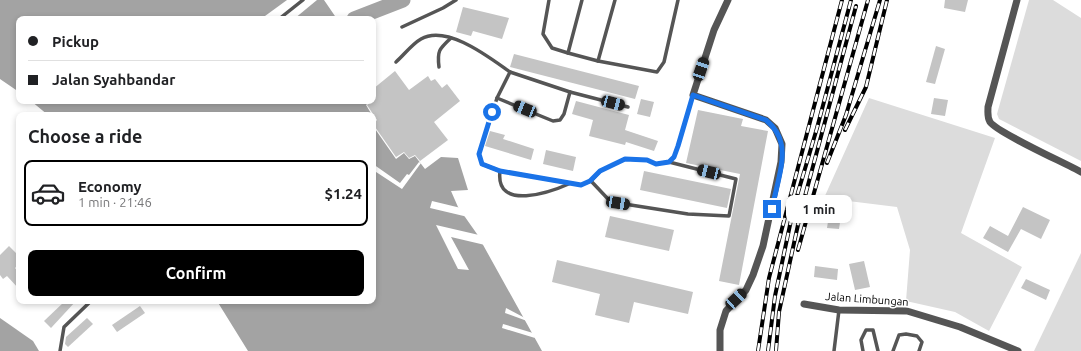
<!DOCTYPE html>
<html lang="en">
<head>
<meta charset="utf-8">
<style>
	:root { --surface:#fff; --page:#f6f6f6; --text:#202124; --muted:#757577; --line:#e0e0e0; --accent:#000 }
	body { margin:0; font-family:Ubuntu,sans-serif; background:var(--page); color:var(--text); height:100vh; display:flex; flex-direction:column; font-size:15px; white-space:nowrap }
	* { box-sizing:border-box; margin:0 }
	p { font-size:13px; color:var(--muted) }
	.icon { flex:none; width:22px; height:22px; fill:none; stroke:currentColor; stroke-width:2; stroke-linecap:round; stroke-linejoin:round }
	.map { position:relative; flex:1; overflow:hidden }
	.side { position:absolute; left:16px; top:112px; width:360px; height:192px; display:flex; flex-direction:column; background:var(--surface); border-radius:8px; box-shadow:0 2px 6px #0003 }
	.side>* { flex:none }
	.top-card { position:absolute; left:16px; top:16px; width:360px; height:88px; border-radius:8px; box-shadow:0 2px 6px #0003; display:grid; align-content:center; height:88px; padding:0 12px; background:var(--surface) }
	.end { position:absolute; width:18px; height:18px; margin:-9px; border:5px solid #1a73e8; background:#fff; box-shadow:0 0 0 2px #fff }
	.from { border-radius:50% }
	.bubble { position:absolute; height:28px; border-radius:8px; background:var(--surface); box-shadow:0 2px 6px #0003; font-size:13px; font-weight:700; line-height:28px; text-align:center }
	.car { position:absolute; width:12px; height:24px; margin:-12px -6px; border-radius:5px; box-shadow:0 0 3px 1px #0007; background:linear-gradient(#222 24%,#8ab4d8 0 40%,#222 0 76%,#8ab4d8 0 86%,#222 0) }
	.top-card b { display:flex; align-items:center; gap:14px; height:38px; font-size:15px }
	.top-card b+b { border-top:1px solid var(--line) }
	.top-card i { width:10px; height:10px; background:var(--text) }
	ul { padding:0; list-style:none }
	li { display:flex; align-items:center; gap:12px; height:66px; margin:0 8px 6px; padding:0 4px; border:2px solid transparent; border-radius:8px }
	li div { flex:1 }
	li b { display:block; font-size:15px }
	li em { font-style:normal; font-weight:700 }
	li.current { border-color:var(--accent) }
	li>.icon { width:36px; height:36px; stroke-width:1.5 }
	h2 { padding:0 12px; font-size:18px; line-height:48px }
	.cta { display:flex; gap:8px; margin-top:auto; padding:8px 12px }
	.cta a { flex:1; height:46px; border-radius:8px; background:var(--accent); color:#fff; font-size:16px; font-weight:700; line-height:46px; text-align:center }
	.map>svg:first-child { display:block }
</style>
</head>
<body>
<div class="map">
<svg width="1081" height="351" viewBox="0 0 1081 351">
	<rect width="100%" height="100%" fill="#fff"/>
	<g fill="#dcdcdc">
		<path d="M 1029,0 L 1053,0 L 1081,18 L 1081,161 L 999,119 L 997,114 Z"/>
		<path d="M 869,98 L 995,138 L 961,233 L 1022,267 L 989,331 L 955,312 L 906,301 L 910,250 L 897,207 L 824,198 Z"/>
		<path d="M 1081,253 L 1081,351 L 1034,351 Z"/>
	</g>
	<g fill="#a3a3a3">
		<path d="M 0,0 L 324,0 L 337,19 L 19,19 L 19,92 L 0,79 Z"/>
		<path d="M 31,101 L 370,101 L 366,105 L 372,115 L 48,115 Z"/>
		<path d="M 373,126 L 396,159 L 404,153 L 409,159 L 415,156 L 425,169 L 441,157 L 458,158 L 468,190 L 451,191 L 458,207 L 477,234 L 542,351 L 248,351 L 217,301 L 373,301 Z"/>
		<path d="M 0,318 L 33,341 L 39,351 L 0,351 Z"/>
	</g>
	<g fill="#fff">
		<path d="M 287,0 L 317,0 L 294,19 L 267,19 L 265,16 Z"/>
		<path d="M 419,162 L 421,163 L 402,189 L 373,170 L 373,164 L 400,183 L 407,174 L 409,175 Z"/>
		<path d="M 432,201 L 461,208 L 468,217 L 430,208 Z"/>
		<path d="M 436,225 L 479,235 L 485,245 L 451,237 L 469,270 L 458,269 Z"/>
		<path d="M 506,308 L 525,318 L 527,321 L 505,313 Z"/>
		<path d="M 503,324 L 533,333 L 535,338 L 502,328 Z"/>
	</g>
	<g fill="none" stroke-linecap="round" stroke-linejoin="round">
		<path stroke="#a3a3a3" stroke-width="15" d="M 354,19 L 403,0"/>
	</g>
	<g fill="#c4c4c4">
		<path d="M 945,0 L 968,0 L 965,12 L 944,8 Z"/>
		<path d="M 463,7 L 509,18 L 502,39 L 473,31 L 471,36 L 456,32 Z"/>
		<path d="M 936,46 L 945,49 L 935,84 L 926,82 Z"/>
		<path d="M 514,54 L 639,86 L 635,99 L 510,67 Z"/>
		<path d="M 395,71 L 409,90 L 428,76 L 431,81 L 435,79 L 442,88 L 447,84 L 460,101 L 434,122 L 448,140 L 420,161 L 415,155 L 409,158 L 404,152 L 396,157 L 373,124 L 377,120 L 367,105 L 373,101 L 373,89 Z"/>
		<path d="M 934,98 L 948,100 L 945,116 L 931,114 Z"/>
		<path d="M 641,99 L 654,102 L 650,117 L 637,114 Z"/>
		<path d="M 576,101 L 629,115 L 625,130 L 658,141 L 654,151 L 626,142 L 625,145 L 589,136 L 593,120 L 572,114 Z"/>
		<path d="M 698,110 L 743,119 L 741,126 L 768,131 L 739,285 L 719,281 L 740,174 L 686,163 Z"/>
		<path d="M 490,131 L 505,135 L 503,139 L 534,149 L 531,160 L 485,146 Z"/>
		<path d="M 546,150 L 576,157 L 573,171 L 543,164 Z"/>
		<path d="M 644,171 L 731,189 L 727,208 L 640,190 Z"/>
		<path d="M 1023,207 L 1050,220 L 1041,239 L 1021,229 L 1008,252 L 983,238 L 990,226 L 1008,236 Z"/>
		<path d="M 830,208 L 842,209 L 839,229 L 827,228 Z"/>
		<path d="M 610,216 L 674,230 L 669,251 L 605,237 Z"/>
		<path d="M 9,246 L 19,256 L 19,264 L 15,268 L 19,273 L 19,289 L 7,276 L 3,279 L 0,275 L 0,255 Z"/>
		<path d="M 557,260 L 693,292 L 688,314 L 634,302 L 629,323 L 595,315 L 600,294 L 552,282 Z"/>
		<path d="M 864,261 L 870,287 L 855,290 L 849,264 Z"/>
		<path d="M 815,266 L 838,269 L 837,280 L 814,277 Z"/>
		<path d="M 1026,279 L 1050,290 L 1046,300 L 1021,288 Z"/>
		<path d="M 65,301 L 76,301 L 51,328 L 44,321 Z"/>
		<path d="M 140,306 L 145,313 L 117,332 L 112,325 Z"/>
		<path d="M 87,318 L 93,324 L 68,347 L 65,344 L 66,337 Z"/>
	</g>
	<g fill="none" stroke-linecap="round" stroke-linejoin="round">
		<g stroke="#555" stroke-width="3.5">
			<path d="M 549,0 L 543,34 L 552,48 L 568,53"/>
			<path d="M 582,0 L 568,53 L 598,61 L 657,72 L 664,62 L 678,0"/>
			<path d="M 279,19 L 303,0"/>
			<path d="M 402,27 L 443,8 L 456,0"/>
			<path d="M 598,61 L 615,0"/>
			<path d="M 396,62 C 404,55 412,44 421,39 C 447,24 490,58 510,72 L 497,98 L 479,154 L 482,164 L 500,171 L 581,185 L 591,181 L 600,171 L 625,159 L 647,160 L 656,164 L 669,162 L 674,157 L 678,146 L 693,95"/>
			<path d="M 439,67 C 437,51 439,49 451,38"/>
			<path d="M 570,92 L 628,107"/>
			<path d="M 497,98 L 553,121 L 560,120 L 564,114 L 570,92 L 510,72"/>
			<path d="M 500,171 C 495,212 551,192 571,183"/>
			<path d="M 591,181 L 609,200 L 618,203 L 688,214 L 729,216 L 736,179 L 669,162"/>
			<path d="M 60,351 L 64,327 L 91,301"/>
			<path d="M 834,351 L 839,310"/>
			<path d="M 863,351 L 861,340 L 866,330 L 873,330 L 878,351"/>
			<path d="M 893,351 L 899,335 L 906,334 L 917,336 L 922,342 L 919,351"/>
		</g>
		<g stroke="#555" stroke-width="7">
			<path d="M 1017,0 L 988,107 C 988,112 987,117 990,122 C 998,133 1065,163 1081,172"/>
			<path d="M 804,304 L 839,310 L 907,311 L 960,327 L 1018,351"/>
			<path d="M 720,351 L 720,330 L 726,311 L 746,290 L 753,275 L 763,246 L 781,162 L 782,144 L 775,128 L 766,120 L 693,95 L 714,30 L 728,0"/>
		</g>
		<g stroke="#000" stroke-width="4">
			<g id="rail">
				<path d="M 845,130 L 866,87 L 887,0"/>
				<path d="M 827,163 L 846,115 L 880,0"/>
				<path d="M 798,250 L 868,0"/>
				<path d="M 758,351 L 769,278 L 842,0"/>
				<path d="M 768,351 L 775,296 L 794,206 L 817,128 L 851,0"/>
				<path d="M 776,351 L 779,312 L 801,211 L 856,6"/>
			</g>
		</g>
		<use href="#rail" stroke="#fff" stroke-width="2.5" stroke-dasharray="8" stroke-linecap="butt"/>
	</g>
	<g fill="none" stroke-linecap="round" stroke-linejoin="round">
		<path stroke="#1a73e8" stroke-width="5" d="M 492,112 L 479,154 L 482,164 L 500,171 L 581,185 L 590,181 L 600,171 L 625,159 L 647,160 L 656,164 L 669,162 L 674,157 L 678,146 L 693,95 L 766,120 C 773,126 779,133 781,143 C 786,160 775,191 772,209"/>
	</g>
	<g text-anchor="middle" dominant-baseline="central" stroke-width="3" stroke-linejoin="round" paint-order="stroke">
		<g font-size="11" fill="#000" stroke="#fff">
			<text transform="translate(867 299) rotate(4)">Jalan Limbungan</text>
		</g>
	</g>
</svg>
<i class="end from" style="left:492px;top:112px"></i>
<i class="end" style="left:772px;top:209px"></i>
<div class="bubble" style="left:786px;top:195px;width:66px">1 min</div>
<i class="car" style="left:701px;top:69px;rotate:19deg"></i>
<i class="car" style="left:613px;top:103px;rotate:105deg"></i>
<i class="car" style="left:525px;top:109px;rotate:292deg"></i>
<i class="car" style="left:709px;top:172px;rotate:284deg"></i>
<i class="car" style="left:618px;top:203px;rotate:99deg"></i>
<i class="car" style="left:736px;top:299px;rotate:47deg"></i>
<div class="top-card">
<b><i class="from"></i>Pickup</b>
<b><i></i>Jalan Syahbandar</b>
</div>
<section class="side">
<h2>Choose a ride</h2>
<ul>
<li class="current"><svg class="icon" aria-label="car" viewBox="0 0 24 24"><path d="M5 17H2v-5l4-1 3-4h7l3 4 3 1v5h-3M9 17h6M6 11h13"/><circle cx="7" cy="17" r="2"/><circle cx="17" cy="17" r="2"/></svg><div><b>Economy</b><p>1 min · 21:46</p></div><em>$1.24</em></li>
</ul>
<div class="cta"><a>Confirm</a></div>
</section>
</div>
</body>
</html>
